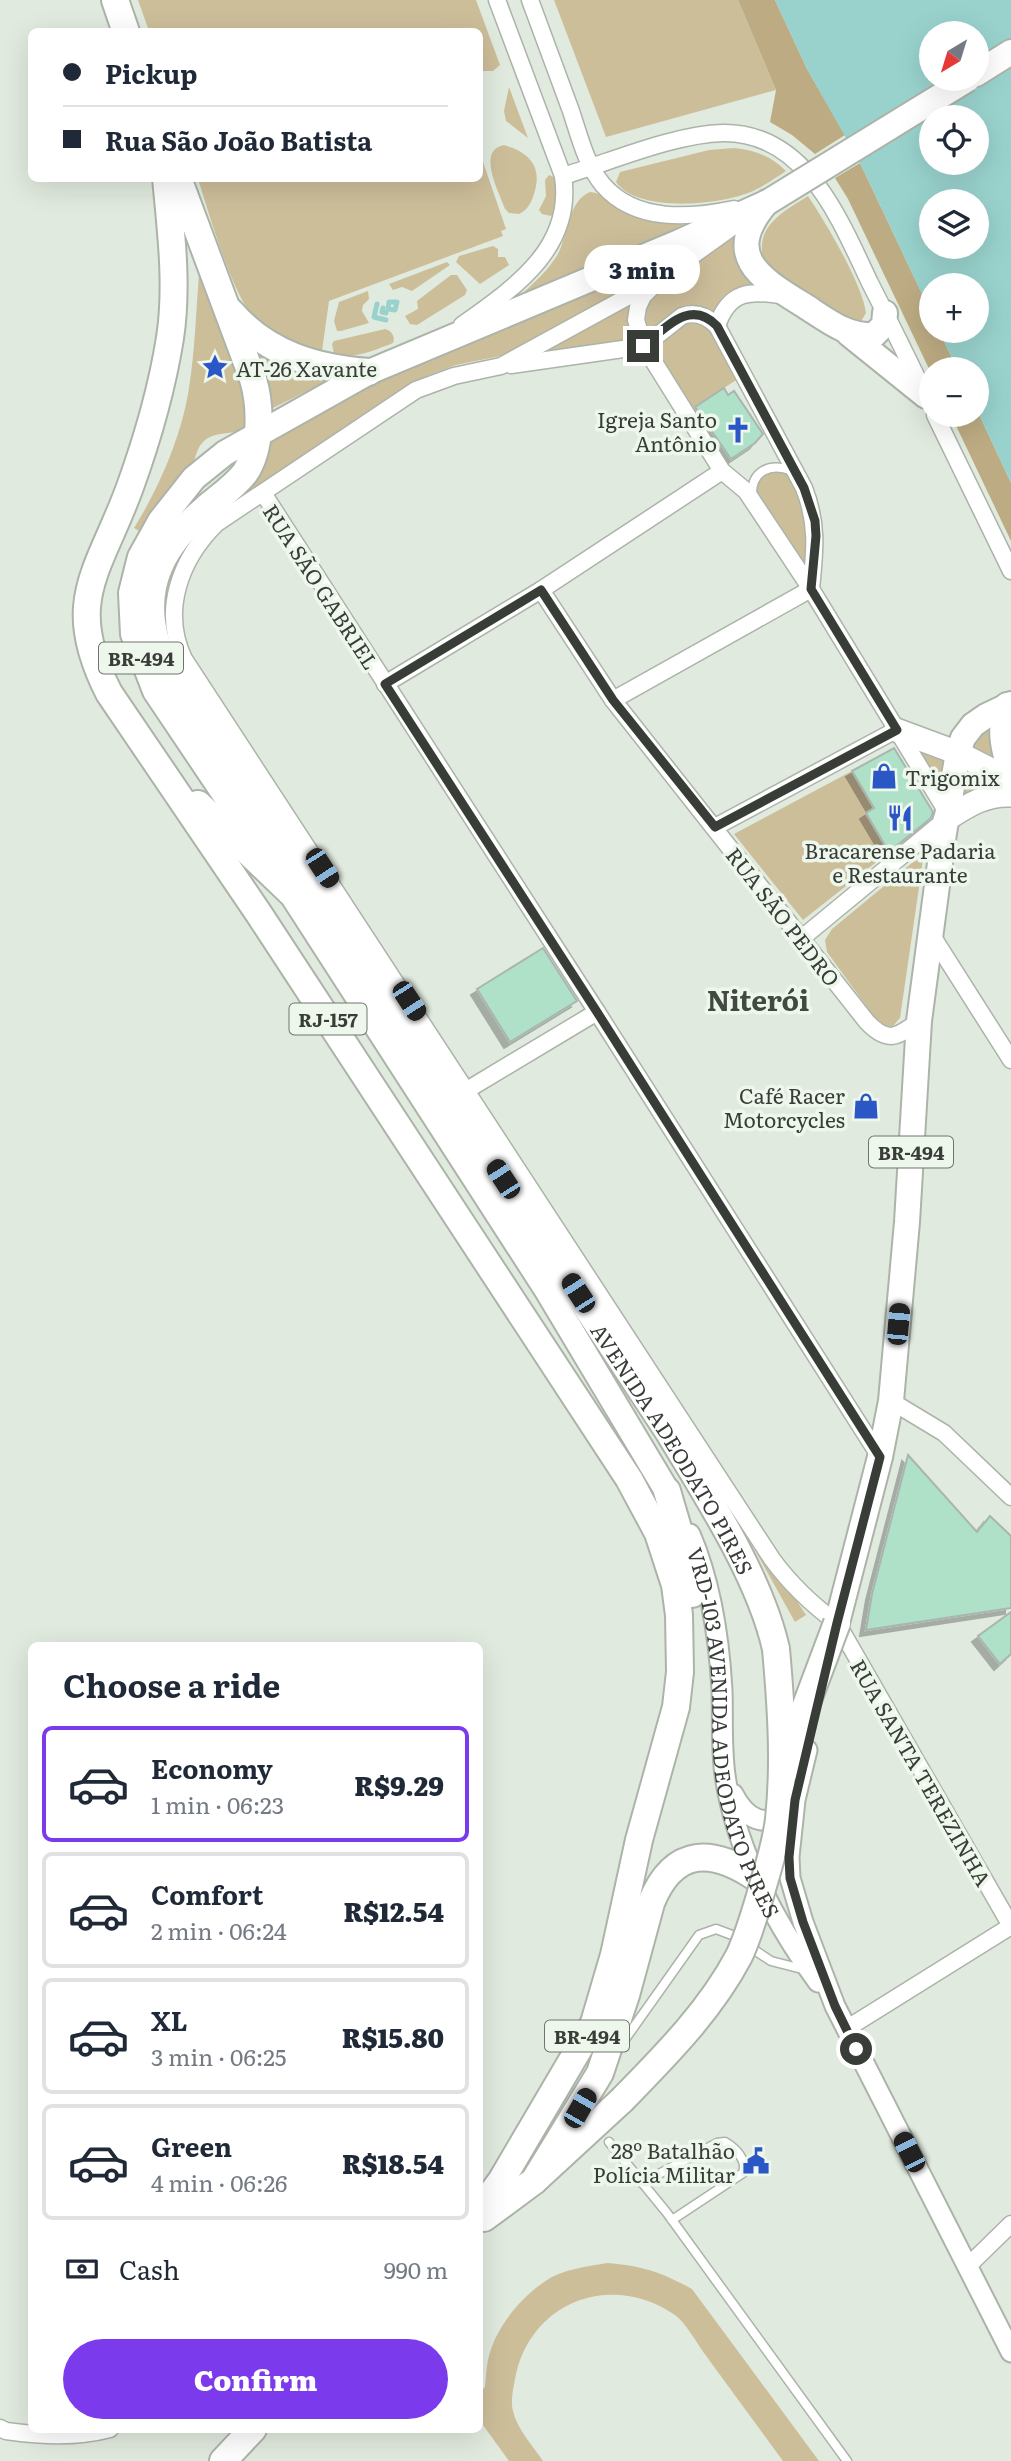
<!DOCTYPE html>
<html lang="en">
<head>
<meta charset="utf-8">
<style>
	:root { --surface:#fff; --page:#f6f6f7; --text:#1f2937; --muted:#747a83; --line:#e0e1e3; --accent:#7c3aed }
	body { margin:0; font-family:Literata,serif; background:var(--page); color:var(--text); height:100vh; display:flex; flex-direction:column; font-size:26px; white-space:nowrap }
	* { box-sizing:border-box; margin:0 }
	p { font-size:23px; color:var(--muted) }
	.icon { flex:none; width:38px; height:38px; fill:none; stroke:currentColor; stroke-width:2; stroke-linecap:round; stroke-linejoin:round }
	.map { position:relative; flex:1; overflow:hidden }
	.sheet { position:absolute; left:28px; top:1642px; width:455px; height:791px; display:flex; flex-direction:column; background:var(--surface); border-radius:10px; box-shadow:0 7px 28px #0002 }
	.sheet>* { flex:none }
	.guide { position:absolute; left:28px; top:28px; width:455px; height:154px; border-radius:10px; box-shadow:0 7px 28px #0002; display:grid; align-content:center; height:154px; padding:0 35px; background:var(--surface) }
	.needle { width:46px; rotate:218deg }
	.fabs { position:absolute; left:919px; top:21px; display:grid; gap:14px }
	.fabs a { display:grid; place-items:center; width:70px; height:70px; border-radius:50%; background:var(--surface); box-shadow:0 7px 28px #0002; font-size:35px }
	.end { position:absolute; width:32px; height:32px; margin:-16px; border:9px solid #393d38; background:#fff; box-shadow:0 0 0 4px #fff }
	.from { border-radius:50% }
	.bubble { position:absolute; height:49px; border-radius:24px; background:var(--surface); box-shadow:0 7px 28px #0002; font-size:23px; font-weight:800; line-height:49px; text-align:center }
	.car { position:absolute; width:21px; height:42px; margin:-21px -10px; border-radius:9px; box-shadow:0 0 5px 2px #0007; background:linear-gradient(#222 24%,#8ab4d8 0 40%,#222 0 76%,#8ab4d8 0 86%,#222 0) }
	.guide b { display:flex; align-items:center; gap:24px; height:66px; font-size:26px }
	.guide b+b { border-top:2px solid var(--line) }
	.guide i { width:18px; height:18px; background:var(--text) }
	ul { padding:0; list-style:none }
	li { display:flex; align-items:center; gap:21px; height:116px; margin:0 14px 10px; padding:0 21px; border:4px solid var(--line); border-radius:10px }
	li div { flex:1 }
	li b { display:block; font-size:26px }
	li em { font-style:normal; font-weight:800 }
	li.on { border-color:var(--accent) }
	li>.icon { width:63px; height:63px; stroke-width:1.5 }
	h2 { padding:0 35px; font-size:32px; line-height:84px }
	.pay { display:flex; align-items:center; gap:18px; height:77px; padding:0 35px; font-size:26px }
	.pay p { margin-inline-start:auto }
	.button { display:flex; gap:14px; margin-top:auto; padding:14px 35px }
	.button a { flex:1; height:80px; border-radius:42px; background:var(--accent); color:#fff; font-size:28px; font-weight:800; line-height:80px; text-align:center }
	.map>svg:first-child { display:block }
</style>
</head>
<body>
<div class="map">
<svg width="1011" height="2461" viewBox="0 0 1011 2461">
	<defs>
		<filter id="shadow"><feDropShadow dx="-6" dy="6" stdDeviation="0" flood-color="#0004"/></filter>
	</defs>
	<rect width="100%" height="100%" fill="#e1eadf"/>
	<g fill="#cdbe9a">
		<path d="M 138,0 L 476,0 L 500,65 L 493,71 L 480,71 L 480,32 L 149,31 Z"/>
		<path d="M 554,0 L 738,0 L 776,90 L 606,137 Z"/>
		<path d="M 509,87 L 528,138 L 506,121 L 504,111 Z"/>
		<path d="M 480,126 L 483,135 L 481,156 L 506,229 L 501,231 L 503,236 L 329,301 L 322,351 C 297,345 274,336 255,318 C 233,298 208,210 198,179 L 480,178 Z"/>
		<path d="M 504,145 C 533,153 543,170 533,197 C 530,205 527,210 519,214 L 509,213 L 505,209 C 499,192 476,150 504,145 Z"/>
		<path d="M 734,148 C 755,150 771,156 786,171 C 774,179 761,188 748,193 C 717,205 638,213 616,182 L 620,172 L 709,150 Z"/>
		<path d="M 549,175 L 556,178 L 558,188 L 555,213 L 551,216 L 542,214 L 539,210 L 546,196 L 545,180 Z"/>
		<path d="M 590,192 C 604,193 613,204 625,209 C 645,217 665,222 685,225 L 516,299 C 532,285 547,272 558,254 C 568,234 568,201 590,192 Z"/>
		<path d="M 808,196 C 826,223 862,283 866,313 L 860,323 L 846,321 L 765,265 C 752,228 781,213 808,196 Z"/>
		<path d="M 739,231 L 756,287 C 733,286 720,292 713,316 L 699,306 L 688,305 L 648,332 C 645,321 645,310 651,299 C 663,280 719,246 739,231 Z"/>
		<path d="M 493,246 L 498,249 L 498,257 L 505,257 L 509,265 L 480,284 L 456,262 L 459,256 Z"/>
		<path d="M 447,262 L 450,265 L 412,291 L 402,287 L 393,290 L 389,284 Z"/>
		<path d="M 627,271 L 634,284 L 510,354 L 456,365 L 427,376 L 412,385 L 186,550 C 168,576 162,600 168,632 L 806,1615 L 795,1622 L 736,1516 L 165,645 L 157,588 L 268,431 L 387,368 Z"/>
		<path d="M 199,274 L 242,385 L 247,426 C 235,437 216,429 203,442 C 196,449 196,459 191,467 C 177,490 157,510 141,532 L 134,528 C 159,488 182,435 189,388 C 195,350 196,312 199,274 Z"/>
		<path d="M 451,275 L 457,275 L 467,290 L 465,295 L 417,325 L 410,324 L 405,316 L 418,309 L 417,301 Z"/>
		<path d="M 368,291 L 369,299 L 363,305 L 362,311 L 369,323 L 341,331 L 337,331 L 334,321 L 339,302 Z"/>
		<path d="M 636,295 L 629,322 L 635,342 L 526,357 Z"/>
		<path d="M 683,319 L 709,322 L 741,377 L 688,411 L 651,345 Z"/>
		<path d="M 385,329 C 391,330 396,337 393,343 C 375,350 353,360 334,354 L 332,344 L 334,341 Z"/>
		<path d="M 249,339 L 339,375 L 271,409 Z"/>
		<path d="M 768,471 L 787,472 L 806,503 L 808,576 L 757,499 C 755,486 757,480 768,471 Z"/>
		<path d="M 995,715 L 998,760 L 964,751 Z"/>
		<path d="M 910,742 L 949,758 L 942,794 Z"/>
		<path d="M 963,763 L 1011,786 L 955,804 Z"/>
		<path d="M 852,771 L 874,808 L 866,813 L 889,852 L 803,920 L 734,834 Z"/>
		<path d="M 924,853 L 900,1018 L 893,1026 L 888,1027 L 878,1022 L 827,952 L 825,940 L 832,929 Z"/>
		<path d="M 607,2263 C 643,2266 661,2272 692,2289 L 819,2461 L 783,2461 C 757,2425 730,2389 704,2353 C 696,2342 686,2323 675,2315 C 613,2272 533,2300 516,2374 C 514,2385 510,2401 513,2411 C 517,2429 533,2446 543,2461 L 509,2461 L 480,2421 L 480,2392 L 485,2387 C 486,2378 486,2369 488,2360 C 494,2330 519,2299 544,2282 C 562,2269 586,2267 607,2263 Z"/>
	</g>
	<g fill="#bdac83">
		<path d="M 738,0 L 775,0 L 807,69 L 845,135 L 815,154 L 792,135 L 770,122 L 776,90 Z"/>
		<path d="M 860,163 L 931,313 L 931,331 L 939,331 L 957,369 L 931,369 L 931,373 L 848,199 L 835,178 Z"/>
		<path d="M 977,410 L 1011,483 L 1011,541 L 951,415 L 976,415 Z"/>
	</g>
	<path fill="#99d2cd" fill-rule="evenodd" d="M 775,0 L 1011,0 L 1011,483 L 977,410 L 976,369 L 957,369 L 939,331 L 976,331 L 976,285 L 931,285 L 931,313 L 860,163 L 807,69 ZM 931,33 L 976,33 L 976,79 L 931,79 ZM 931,117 L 976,117 L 976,163 L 931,163 ZM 931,201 L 976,201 L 976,247 L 931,247 Z"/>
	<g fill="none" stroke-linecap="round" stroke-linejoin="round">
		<g stroke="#99d2cd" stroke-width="5">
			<path d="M 389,302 L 397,302 L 395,310 L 388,309 Z"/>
			<path d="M 377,304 L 374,317 L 386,320"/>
			<path d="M 383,308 L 382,312 L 386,313"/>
		</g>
	</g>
	<g fill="#afe0c8" stroke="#a9b6b0" stroke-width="2" filter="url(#shadow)">
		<path d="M 724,388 L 728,395 L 734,391 L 763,434 L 755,443 L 731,459 L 695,407 Z"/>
		<path d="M 894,748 L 933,812 L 931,818 L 889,852 L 866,813 L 874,808 L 852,771 Z"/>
		<path d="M 543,948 L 577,1001 L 510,1042 L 477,989 Z"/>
		<path d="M 908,1455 L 977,1532 L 990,1516 L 1011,1536 L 1011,1608 L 866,1630 L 872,1594 Z"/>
		<path d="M 1011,1612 L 1011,1654 L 1000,1664 L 978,1636 Z"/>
	</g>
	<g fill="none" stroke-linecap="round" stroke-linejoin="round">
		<g stroke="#acb4a9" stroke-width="11">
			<g id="service">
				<path d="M 752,496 C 751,471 770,462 792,471"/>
				<path d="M 621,2045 L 699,1935 L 716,1929 L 732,1935 L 771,1961 L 806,1970"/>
				<path d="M 609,2142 L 667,2213 L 847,2461"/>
				<path d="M 642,2183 L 717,2143 L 725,2142 C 735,2148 748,2160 743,2173 L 672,2220"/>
			</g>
		</g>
		<g stroke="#acb4a9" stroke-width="19">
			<g id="minor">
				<path d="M 530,0 C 544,37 557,74 571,111 C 579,135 586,165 603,185 C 636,223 691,218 734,209"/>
				<path d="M 563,176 C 610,162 675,134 723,133 C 806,132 840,220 870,283 C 888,318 905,353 922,388"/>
				<path d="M 731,228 L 660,279 L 643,296 L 638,307 L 636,320 L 644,346 L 722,471 L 746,491 L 811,589 L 947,812"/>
				<path d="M 660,279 L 501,366 L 454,376 L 416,390 L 217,523 C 180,559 161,611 184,659 L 772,1559 C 791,1585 811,1604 837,1623 L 1011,1926"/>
				<path d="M 462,325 C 514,288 574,248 563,176 L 497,0"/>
				<path d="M 717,326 C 729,290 751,290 784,296"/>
				<path d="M 511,365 L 644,346 L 682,316 C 696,311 707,316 717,326 L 804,488 C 818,524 815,550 811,589 L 613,700"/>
				<path d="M 935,415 L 1011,571"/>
				<path d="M 263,493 L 597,1012 L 880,1457"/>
				<path d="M 541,590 L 613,700 L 867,1022 C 888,1044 897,1037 919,1021"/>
				<path d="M 385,684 L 541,590 L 722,471"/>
				<path d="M 715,827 L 896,730"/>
				<path d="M 931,934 L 1011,1060"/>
				<path d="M 802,938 L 945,820"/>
				<path d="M 467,1090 L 597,1012"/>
				<path d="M 891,1401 L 944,1433 L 1011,1497"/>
				<path d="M 846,2029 L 1011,1926"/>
				<path d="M 967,2267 L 1011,2224"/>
				<path d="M 0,2428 L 6,2431 C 43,2436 75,2438 110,2429"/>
			</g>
		</g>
		<g stroke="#acb4a9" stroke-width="23">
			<g id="tertiary">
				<path id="s1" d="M 690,1534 C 711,1583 719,1636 722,1690 C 723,1718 721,1746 725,1775 C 735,1848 775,1923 818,1982"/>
				<path d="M 807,1750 L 795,1800 L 789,1857 L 790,1878 L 803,1922 L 835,2006 L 1011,2352"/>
				<path d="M 733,1794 C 746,1819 766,1831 788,1808"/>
			</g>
		</g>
		<g stroke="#acb4a9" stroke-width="26">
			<g id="secondary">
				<path d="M 896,730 L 958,753 L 1011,780"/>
				<path d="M 945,820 C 967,806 984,794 1011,795"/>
			</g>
		</g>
		<g stroke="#acb4a9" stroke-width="28">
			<g id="primary">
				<path d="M 976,74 L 1011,52"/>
				<path d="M 767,202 C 721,256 760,278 805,306 C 827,320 847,337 874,335 L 884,325 L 885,313"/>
				<path d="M 849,334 L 926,396"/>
				<path d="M 1007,705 C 998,729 1003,750 1011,772"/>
				<path d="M 667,1491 L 548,1292 L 290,892 L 155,691 L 133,634 L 131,593 L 140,557 L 160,521 L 194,478 L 225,453 L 369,372 L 679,242 L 768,202"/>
				<path d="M 837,1623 L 880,1457 L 891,1401 L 907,1222 L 919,1021 L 944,833 L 958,753 L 963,738 L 973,725 L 986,716 L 1011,704"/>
			</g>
		</g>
		<g stroke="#acb4a9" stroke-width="30">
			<g id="trunk">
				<path d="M 115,0 L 126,32"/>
				<path d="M 166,178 C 171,231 178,286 170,338 C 162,388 147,440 130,487 C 99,572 62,601 109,693 L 259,914 L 629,1479 L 658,1533 L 675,1585 L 679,1615 L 680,1672 L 676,1707 L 639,1840 L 614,1955 L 594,2023 L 501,2181 L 480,2209"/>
				<path id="s2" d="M 178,178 L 253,379 C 261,406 262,448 245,473 C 234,487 219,497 205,509 C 164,544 140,585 156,641 C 163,664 179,686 191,707 L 668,1431 C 706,1494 760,1577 776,1649"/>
				<path d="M 231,312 C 267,354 316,368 369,372"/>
				<path d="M 198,804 L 290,892"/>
				<path d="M 667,1491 L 687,1559 L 692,1594"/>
				<path d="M 534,2181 L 600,2073 L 626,1995 L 651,1903 C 674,1846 713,1848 758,1879"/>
				<path d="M 484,2218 L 534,2181 L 622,2100"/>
				<path d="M 223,2461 L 253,2429"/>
			</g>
		</g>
		<use href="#service" stroke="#fff" stroke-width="8"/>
		<use href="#minor" stroke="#fff" stroke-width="16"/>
		<use href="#tertiary" stroke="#fff" stroke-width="19"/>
		<use href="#secondary" stroke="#fff" stroke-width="23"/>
		<use href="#primary" stroke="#fff" stroke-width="24"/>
		<use href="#trunk" stroke="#fff" stroke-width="26"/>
		<g stroke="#acb4a9" stroke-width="28" stroke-linecap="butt">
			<path id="primary-bridge" d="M 768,202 L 968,79"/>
		</g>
		<g stroke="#acb4a9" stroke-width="30" stroke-linecap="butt">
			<g id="trunk-bridge">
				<path d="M 791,1767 L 805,1708 L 837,1623"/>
				<path d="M 622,2100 C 665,2056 710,2011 739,1956 C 748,1937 754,1916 760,1896 C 767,1871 776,1845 779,1819 C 785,1762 781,1705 776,1649"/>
			</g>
		</g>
		<use href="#primary-bridge" stroke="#fff" stroke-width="24"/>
		<use href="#trunk-bridge" stroke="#fff" stroke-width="26"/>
	</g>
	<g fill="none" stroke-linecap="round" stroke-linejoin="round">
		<path stroke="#393d38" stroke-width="9" d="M 643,346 C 666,328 690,298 717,326 L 804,488 L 815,521 L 816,536 L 811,589 L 897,730 L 715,827 L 613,700 L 541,590 L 385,684 L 597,1012 L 880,1457 L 837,1623 L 795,1800 L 789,1857 L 790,1878 L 803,1922 L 835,2006 L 856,2049"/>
	</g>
	<defs>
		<g id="sight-bare" transform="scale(2.1)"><path d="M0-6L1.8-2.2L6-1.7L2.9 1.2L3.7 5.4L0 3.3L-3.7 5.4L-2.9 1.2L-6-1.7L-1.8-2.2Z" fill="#2b56c5" stroke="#eef7ec" stroke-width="2.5" paint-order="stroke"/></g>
		<g id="church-bare" transform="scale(2.1)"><path d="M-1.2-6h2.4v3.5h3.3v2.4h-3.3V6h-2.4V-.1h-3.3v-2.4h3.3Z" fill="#2b56c5" stroke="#eef7ec" stroke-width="2.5" paint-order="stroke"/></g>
		<g id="shop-bare" transform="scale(2.1)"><path d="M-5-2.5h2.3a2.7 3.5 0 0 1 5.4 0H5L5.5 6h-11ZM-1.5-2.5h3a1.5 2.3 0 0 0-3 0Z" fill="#2b56c5" stroke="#eef7ec" stroke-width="2.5" paint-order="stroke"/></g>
		<g id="restaurant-bare" transform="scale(2.1)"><path d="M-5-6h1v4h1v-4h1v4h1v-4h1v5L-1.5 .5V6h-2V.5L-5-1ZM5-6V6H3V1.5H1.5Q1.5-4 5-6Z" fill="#2b56c5" stroke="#eef7ec" stroke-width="2.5" paint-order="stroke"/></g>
		<g id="civic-bare" transform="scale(2.1)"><path d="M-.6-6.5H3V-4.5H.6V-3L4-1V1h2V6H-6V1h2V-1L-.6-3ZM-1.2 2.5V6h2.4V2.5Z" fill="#2b56c5" stroke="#eef7ec" stroke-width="2.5" paint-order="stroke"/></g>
	</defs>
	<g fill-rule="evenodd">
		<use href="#sight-bare" x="215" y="367"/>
		<use href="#church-bare" x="738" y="430"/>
		<use href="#shop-bare" x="884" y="776"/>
		<use href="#restaurant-bare" x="900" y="818"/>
		<use href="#shop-bare" x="866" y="1106"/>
		<use href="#civic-bare" x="756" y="2161"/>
	</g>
	<g text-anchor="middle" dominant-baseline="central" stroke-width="7" stroke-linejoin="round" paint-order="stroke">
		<g fill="#eef7ec" stroke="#6f756e" stroke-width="2">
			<rect x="99" y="642.5" width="84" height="31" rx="5"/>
			<rect x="289.5" y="1003.5" width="77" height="31" rx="5"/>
			<rect x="869" y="1136.5" width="84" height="31" rx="5"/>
			<rect x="545" y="2020.5" width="84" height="31" rx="5"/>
		</g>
		<g font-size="19" font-weight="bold" fill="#393d38">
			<text x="141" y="658">BR-494</text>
			<text x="328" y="1019">RJ-157</text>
			<text x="911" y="1152">BR-494</text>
			<text x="587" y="2036">BR-494</text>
		</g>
		<g font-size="21" fill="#393d38" stroke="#eef7ec" text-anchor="end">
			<text x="236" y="367" text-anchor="start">AT-26 Xavante</text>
			<text x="717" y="418">Igreja Santo<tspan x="717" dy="24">Antônio</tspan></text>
			<text x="905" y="776" text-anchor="start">Trigomix</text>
			<text x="900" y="849" text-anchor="middle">Bracarense Padaria<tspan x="900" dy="24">e Restaurante</tspan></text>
			<text x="845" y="1094">Café Racer<tspan x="845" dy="24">Motorcycles</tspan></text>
			<text x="735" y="2149">28º Batalhão<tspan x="735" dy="24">Polícia Militar</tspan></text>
		</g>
		<g font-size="21" fill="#393d38" stroke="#eef7ec">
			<text transform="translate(322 586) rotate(57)">RUA SÃO GABRIEL</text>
			<text transform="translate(784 916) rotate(52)">RUA SÃO PEDRO</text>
			<text stroke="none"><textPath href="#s2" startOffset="1475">AVENIDA ADEODATO PIRES</textPath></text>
			<text stroke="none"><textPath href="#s1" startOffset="205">VRD-103 AVENIDA ADEODATO PIRES</textPath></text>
			<text transform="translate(922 1772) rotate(60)">RUA SANTA TEREZINHA</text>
		</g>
		<g font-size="28" font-weight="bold" fill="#424940" stroke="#eef7ec">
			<text x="758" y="999">Niterói</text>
		</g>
	</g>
</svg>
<div class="fabs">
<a><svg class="needle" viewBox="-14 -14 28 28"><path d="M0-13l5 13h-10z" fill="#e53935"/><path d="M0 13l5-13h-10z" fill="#747a83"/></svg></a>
<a><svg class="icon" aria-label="locate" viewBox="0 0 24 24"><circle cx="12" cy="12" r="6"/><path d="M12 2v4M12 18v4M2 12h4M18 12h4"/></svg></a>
<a><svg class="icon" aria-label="layers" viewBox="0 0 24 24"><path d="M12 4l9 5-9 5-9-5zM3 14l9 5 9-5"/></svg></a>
<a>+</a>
<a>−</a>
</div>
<i class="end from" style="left:856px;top:2049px"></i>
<i class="end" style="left:643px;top:346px"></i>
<div class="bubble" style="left:584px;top:245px;width:116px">3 min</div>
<i class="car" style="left:322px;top:868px;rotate:147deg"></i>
<i class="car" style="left:409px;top:1001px;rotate:147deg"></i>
<i class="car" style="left:503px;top:1179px;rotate:327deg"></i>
<i class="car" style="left:578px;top:1293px;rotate:327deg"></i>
<i class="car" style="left:898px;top:1324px;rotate:5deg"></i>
<i class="car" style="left:580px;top:2108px;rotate:30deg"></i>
<i class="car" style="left:909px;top:2152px;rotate:333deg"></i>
<div class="guide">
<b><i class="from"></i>Pickup</b>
<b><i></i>Rua São João Batista</b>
</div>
<section class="sheet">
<h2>Choose a ride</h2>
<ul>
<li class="on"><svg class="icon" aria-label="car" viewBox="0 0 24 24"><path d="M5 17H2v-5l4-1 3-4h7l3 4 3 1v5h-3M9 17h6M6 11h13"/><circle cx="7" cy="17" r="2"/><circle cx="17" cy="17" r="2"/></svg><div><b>Economy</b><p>1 min · 06:23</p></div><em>R$9.29</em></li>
<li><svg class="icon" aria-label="car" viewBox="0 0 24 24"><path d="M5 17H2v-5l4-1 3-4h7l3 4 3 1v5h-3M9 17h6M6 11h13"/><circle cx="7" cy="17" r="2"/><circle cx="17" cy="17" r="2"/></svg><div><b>Comfort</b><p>2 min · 06:24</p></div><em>R$12.54</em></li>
<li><svg class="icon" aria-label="car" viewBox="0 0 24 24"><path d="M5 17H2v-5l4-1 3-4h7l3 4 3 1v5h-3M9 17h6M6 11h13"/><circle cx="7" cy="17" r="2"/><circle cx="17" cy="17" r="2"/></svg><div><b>XL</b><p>3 min · 06:25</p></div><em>R$15.80</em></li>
<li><svg class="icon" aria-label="car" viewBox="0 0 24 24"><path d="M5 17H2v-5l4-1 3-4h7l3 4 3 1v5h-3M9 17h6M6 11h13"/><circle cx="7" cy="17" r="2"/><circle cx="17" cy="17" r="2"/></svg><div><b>Green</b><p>4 min · 06:26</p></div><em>R$18.54</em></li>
</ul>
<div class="pay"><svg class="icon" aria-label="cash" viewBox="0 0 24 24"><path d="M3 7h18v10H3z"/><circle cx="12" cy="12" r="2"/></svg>Cash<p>990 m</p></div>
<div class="button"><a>Confirm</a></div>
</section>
</div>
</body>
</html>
